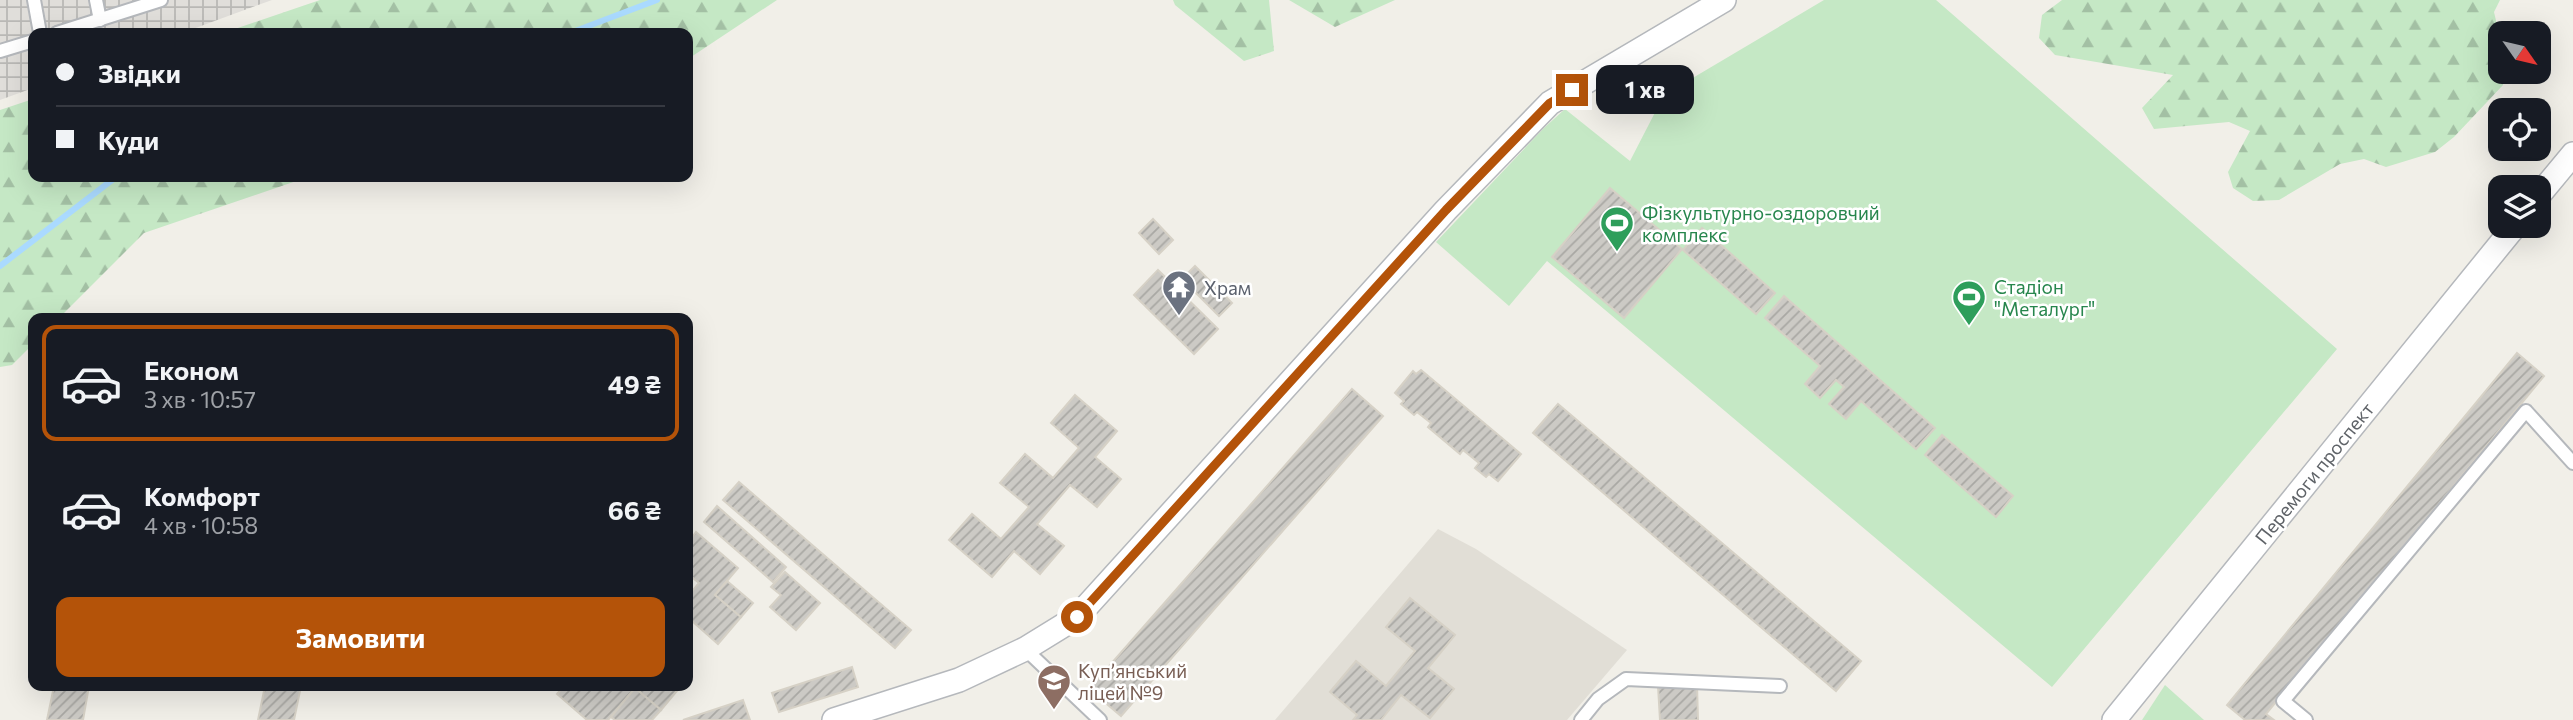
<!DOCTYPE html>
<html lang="uk">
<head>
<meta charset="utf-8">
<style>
	:root { --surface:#171b24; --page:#20242c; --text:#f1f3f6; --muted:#9ea1a6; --line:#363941; --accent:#b45309 }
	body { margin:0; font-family:Commissioner,sans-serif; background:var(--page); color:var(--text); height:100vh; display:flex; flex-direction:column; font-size:26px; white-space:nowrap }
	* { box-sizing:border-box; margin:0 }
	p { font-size:23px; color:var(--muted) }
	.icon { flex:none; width:38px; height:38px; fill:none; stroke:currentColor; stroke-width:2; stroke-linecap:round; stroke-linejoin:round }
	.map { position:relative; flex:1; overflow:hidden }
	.panel { position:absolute; left:28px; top:313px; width:665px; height:378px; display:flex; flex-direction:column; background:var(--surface); border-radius:14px; box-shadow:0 7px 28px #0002 }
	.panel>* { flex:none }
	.top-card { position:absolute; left:28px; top:28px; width:665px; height:154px; border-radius:14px; box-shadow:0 7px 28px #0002; display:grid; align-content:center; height:154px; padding:0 28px; background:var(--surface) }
	.needle { width:46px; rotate:124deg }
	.tools { position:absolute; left:2488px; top:21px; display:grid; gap:14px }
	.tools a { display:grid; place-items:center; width:63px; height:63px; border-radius:14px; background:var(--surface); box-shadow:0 7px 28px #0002; font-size:35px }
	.end { position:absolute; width:32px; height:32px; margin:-16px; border:9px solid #b45309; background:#fff; box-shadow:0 0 0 4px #fff }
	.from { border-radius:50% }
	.bubble { position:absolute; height:49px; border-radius:14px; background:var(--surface); box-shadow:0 7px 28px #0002; font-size:23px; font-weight:700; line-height:49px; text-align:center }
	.top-card b { display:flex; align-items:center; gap:24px; height:66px; font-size:26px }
	.top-card b+b { border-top:2px solid var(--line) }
	.top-card i { width:18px; height:18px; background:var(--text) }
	ul { padding:12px 0 0; list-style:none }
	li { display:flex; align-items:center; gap:21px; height:116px; margin:0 14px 10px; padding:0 14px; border:4px solid transparent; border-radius:14px }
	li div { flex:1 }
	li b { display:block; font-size:26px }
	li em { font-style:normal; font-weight:700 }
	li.active { border-color:var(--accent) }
	li>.icon { width:63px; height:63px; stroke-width:1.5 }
	.primary-button { display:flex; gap:14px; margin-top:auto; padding:14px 28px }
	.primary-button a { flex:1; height:80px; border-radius:14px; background:var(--accent); color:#fff; font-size:28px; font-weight:700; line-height:80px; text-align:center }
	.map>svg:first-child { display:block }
</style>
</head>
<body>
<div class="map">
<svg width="2573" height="720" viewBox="0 0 2573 720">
	<defs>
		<pattern id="industrial-grid" width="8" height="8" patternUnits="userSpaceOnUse" patternTransform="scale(1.75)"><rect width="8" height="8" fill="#e0deda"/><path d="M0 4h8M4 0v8" fill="none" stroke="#b9b8b5"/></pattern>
		<pattern id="forest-firs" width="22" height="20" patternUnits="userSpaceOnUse" patternTransform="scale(1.75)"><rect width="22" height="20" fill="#c5e8c5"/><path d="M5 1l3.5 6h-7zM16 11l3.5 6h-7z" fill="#a3c0a4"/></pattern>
		<pattern id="building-hatch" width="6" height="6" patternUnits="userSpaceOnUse" patternTransform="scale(1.75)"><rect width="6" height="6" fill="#cccac5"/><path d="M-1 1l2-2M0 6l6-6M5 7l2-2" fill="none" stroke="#a9a8a4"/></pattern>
	</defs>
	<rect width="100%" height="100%" fill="#f1efe8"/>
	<path fill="url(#industrial-grid)" d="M 0,0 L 272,0 L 182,33 L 33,33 L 33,88 L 0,100 Z"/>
	<path fill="#e1ded6" d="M 1438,529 L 1476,549 L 1627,650 L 1567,720 L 1275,720 Z"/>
	<g fill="#c5e8c5">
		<path d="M 1824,0 L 1936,0 L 2337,349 L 2052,687 L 1547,261 L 1509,306 L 1436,242 L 1544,128 L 1565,109 L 1630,161 L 1664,95 Z"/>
		<path d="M 2165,685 L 2204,720 L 2142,720 Z"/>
	</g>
	<g fill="url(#forest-firs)">
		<path d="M 320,0 L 777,0 L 688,59 L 688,33 L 223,33 Z"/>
		<path d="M 1173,0 L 1269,0 L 1274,51 L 1244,61 L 1175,5 Z"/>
		<path d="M 1289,0 L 1395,0 L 1335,27 Z"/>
		<path d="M 2062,0 L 2500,0 L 2494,12 L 2501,42 L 2501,72 L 2504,72 L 2503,85 L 2454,137 L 2435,152 L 2386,167 L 2364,159 L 2340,164 L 2279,200 L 2253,201 L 2233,188 L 2228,172 L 2250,131 L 2229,122 L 2154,129 L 2142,108 L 2173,75 L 2055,55 L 2039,38 L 2042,15 Z"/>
		<path d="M 33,99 L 33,177 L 308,177 L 144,233 L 59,318 L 33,318 L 33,344 L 12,365 L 0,367 L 0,110 Z"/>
	</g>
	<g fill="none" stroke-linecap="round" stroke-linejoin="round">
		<g stroke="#aadaff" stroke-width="6">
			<path d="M 570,33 L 657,0"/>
			<path d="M 0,266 L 116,177"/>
		</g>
	</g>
	<g fill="url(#building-hatch)" stroke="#d6d1c6" stroke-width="2">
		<path d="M 1610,188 L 1682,249 L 1624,318 L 1552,257 Z"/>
		<path d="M 1153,219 L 1173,240 L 1159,254 L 1139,233 Z"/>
		<path d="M 1702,228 L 1775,293 L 1756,314 L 1683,250 Z"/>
		<path d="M 1195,266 L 1232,303 L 1219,316 L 1182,279 Z"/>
		<path d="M 1158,270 L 1218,329 L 1194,354 L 1134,295 Z"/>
		<path d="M 1784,296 L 1935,428 L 1916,449 L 1861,401 L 1846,419 L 1829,404 L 1844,387 L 1836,380 L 1820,398 L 1805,384 L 1820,366 L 1765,318 Z"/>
		<path d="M 2517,353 L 2544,376 L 2266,714 L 2274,720 L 2245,720 L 2227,705 Z"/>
		<path d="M 1421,370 L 1521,454 L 1498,481 L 1489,474 L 1486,477 L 1475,468 L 1479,463 L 1463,450 L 1460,454 L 1428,427 L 1431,423 L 1417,412 L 1414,415 L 1401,404 L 1404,401 L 1395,393 L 1413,371 L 1416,374 Z"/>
		<path d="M 1352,389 L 1383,416 L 1121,716 L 1089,689 Z"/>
		<path d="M 1075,395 L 1117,431 L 1095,457 L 1121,479 L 1097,507 L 1070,485 L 1037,524 L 1064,546 L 1040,574 L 1014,551 L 992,577 L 949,540 L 972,514 L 1001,539 L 1029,507 L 1000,483 L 1025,454 L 1053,478 L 1079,448 L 1051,423 Z"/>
		<path d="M 1558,404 L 1861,661 L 1836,691 L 1533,433 Z"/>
		<path d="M 1942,435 L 2013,496 L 1996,517 L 1925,455 Z"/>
		<path d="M 739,482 L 911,630 L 895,648 L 723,500 Z"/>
		<path d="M 717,506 L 786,567 L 773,582 L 704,522 Z"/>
		<path d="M 696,532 L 738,568 L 715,595 L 741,617 L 718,644 L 692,621 L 688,626 L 688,596 L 699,583 L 688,574 L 688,543 Z"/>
		<path d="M 785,572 L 820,603 L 796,630 L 770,607 L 781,595 L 771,587 Z"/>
		<path d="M 727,581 L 753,603 L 741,617 L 715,595 Z"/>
		<path d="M 1410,598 L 1455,635 L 1428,668 L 1454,689 L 1430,718 L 1401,695 L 1381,720 L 1353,720 L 1357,715 L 1330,692 L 1356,661 L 1386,686 L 1415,651 L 1386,627 Z"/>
		<path d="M 852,667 L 858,687 L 779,712 L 772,693 Z"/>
		<path d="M 1697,684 L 1698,720 L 1660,720 L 1658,686 Z"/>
		<path d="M 54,686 L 89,686 L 83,720 L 47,720 Z"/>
		<path d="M 265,686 L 301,686 L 294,720 L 258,720 Z"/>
		<path d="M 564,686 L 681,686 L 661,710 L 635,688 L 608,720 L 587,720 L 557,694 Z"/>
		<path d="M 635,688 L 661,710 L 652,720 L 615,720 L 611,717 Z"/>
		<path d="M 743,700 L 750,720 L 683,720 Z"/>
	</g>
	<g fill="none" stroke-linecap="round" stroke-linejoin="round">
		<g stroke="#b5b8bc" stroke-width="16">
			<g id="service">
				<path d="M 34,0 L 40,33"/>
				<path d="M 96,0 L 100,20"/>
				<path d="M 57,33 L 161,0"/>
				<path d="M 0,51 L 33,41"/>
				<path d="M 1025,649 L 1100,720"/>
				<path d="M 1581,720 L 1598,699 L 1626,679 L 1780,686"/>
				<path d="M 2306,720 L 2283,701 L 2526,411 L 2573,463"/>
			</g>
		</g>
		<g stroke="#b5b8bc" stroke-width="26">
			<g id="minor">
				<path d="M 2539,195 L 2573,154"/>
				<path d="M 834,720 L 959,680 L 1025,649 L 1077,617 L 1446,210 L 1550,103 L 1724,0"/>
				<path d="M 2114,720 L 2515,226"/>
			</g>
		</g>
		<use href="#service" stroke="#fff" stroke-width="12"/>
		<use href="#minor" stroke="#fff" stroke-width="23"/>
	</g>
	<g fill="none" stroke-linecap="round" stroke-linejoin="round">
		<path stroke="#b45309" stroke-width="9" d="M 1077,617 L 1446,210 L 1550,103 L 1572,90"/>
	</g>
	<defs>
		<g id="stadium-pin" transform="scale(1.75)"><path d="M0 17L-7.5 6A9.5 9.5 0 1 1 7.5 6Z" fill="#2e9e5b" stroke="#fff"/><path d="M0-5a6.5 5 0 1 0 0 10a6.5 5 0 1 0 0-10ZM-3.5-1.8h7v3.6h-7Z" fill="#fff"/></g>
		<g id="temple-pin" transform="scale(1.75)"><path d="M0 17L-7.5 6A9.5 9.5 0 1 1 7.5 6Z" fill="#6b7280" stroke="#fff"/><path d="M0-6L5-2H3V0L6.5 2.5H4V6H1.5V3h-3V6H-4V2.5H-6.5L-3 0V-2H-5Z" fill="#fff"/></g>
		<g id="school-pin" transform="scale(1.75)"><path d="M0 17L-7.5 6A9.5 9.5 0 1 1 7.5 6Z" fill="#8d6e63" stroke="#fff"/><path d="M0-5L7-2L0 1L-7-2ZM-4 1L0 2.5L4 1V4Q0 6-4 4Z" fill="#fff"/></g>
	</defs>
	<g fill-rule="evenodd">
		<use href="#stadium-pin" x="1617" y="223"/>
		<use href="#temple-pin" x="1179" y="287"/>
		<use href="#stadium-pin" x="1969" y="297"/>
		<use href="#school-pin" x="1054" y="681"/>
	</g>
	<g text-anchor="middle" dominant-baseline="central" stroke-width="5" stroke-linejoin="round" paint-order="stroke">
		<g font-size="19" fill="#27864d" stroke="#fff" text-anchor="start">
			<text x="1642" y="212">Фізкультурно-оздоровчий<tspan x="1642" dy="22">комплекс</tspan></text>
			<text x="1994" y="286">Стадіон<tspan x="1994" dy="22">"Металург"</tspan></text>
		</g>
		<g font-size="19" fill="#5b616d" stroke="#fff" text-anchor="start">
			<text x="1204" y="287">Храм</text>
		</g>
		<g font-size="19" fill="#5f6368" stroke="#fff">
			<text transform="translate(2314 473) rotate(-51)">Перемоги проспект</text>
		</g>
		<g font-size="19" fill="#785e54" stroke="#fff" text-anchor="start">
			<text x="1078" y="670">Куп’янський<tspan x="1078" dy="22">ліцей №9</tspan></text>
		</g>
	</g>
</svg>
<div class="tools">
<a><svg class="needle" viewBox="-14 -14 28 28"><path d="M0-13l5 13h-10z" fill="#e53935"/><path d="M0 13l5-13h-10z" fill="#9ea1a6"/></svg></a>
<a><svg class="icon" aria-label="locate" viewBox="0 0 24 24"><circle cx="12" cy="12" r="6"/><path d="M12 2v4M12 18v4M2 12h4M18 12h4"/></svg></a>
<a><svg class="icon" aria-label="layers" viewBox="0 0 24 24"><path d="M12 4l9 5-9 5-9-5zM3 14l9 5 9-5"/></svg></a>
</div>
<i class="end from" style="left:1077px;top:617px"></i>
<i class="end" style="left:1572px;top:90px"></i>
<div class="bubble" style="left:1596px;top:65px;width:98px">1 хв</div>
<div class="top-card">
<b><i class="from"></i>Звідки</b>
<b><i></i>Куди</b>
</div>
<section class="panel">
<ul>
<li class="active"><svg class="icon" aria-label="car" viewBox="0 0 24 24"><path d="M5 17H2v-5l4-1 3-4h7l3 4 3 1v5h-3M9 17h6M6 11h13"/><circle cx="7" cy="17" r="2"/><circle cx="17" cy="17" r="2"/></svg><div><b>Економ</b><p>3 хв · 10:57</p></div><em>49 ₴</em></li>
<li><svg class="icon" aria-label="car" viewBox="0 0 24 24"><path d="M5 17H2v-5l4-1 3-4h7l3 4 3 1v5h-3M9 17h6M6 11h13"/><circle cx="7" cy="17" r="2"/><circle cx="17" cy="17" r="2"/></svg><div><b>Комфорт</b><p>4 хв · 10:58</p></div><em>66 ₴</em></li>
</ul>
<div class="primary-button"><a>Замовити</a></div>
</section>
</div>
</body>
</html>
